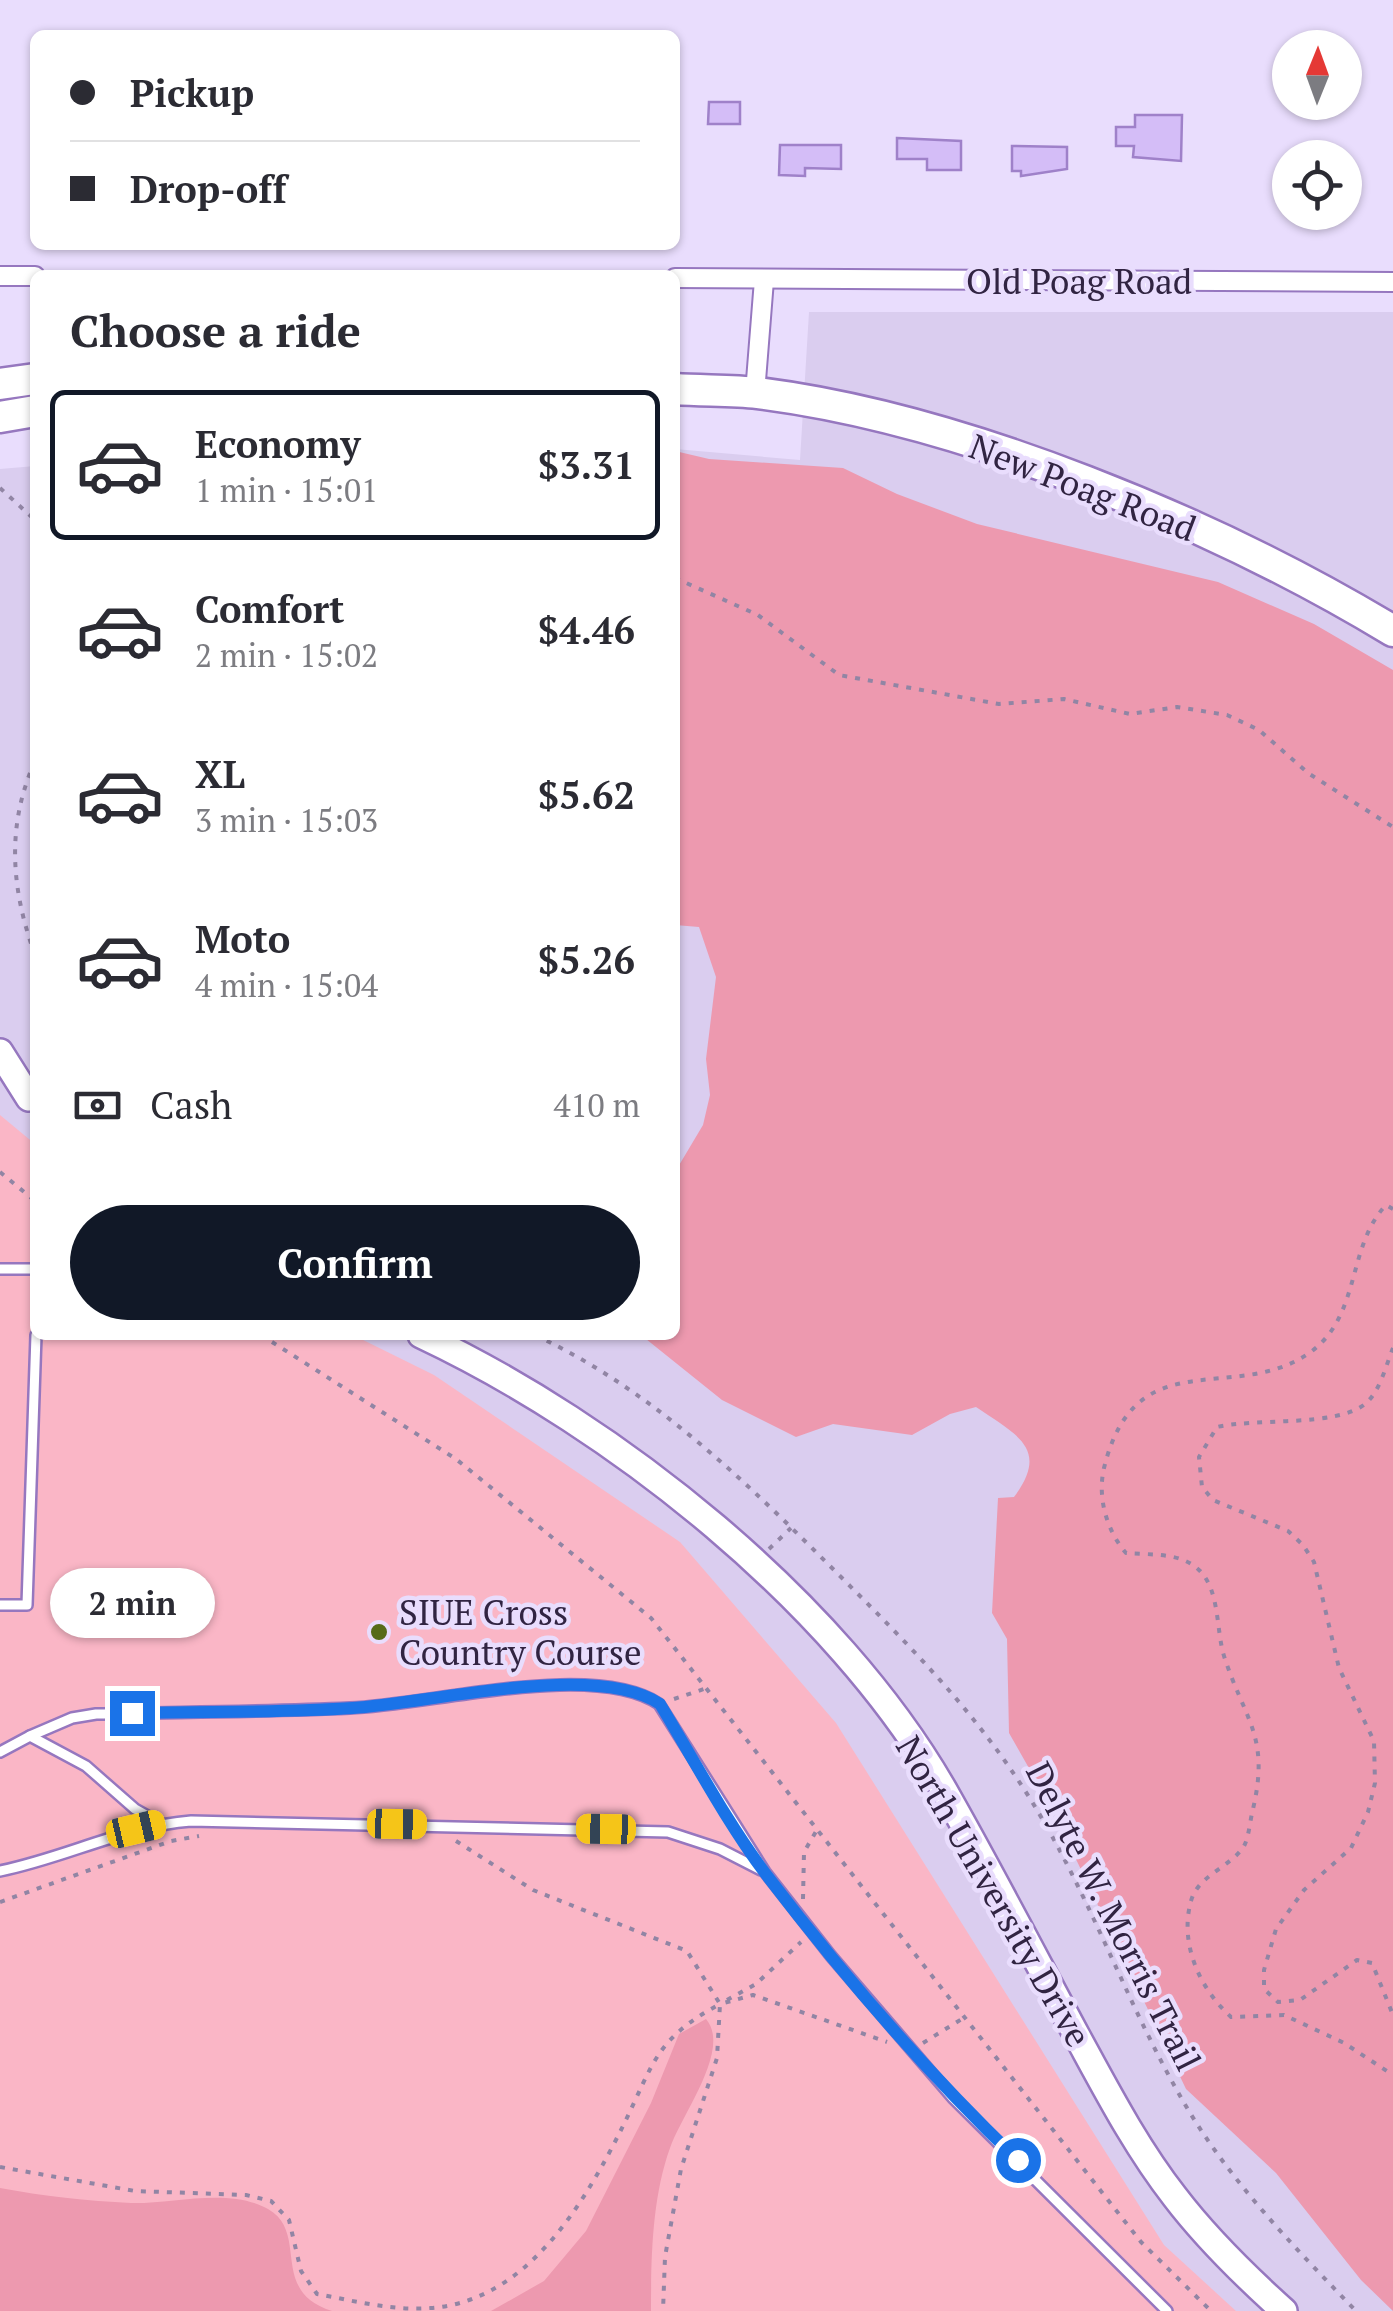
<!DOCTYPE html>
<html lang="en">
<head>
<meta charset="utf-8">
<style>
	:root { --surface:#fff; --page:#f2f2f3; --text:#2b2b33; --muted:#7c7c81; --line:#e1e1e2; --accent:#111827 }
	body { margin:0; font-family:"PT Serif",serif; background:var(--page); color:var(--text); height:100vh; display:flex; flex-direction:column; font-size:38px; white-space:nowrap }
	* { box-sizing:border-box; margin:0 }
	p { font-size:32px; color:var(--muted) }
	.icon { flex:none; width:55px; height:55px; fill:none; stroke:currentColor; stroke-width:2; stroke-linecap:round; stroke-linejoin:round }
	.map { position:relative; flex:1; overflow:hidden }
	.side { position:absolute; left:30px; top:270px; width:650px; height:1070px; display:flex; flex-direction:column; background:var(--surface); border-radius:15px; box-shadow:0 2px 8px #0004 }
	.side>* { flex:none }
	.top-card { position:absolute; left:30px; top:30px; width:650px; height:220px; border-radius:15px; box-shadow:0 2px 8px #0004; display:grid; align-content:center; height:220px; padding:0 40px; background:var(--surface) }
	.needle { width:65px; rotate:1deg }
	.buttons { position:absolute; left:1272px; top:30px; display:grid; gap:20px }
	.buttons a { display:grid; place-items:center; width:90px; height:90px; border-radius:50%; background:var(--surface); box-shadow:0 2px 8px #0004; font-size:50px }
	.end { position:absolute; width:45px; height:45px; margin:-22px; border:12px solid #1a73e8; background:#fff; box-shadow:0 0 0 5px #fff }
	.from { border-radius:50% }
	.bubble { position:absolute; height:70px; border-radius:35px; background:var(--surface); box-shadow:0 2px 8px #0004; font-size:32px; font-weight:700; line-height:70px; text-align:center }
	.car { position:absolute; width:30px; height:60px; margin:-30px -15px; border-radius:12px; box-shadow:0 0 8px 2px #0007; background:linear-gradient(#f5c518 24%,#345 0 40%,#f5c518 0 76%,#345 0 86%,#f5c518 0) }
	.top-card b { display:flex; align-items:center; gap:35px; height:95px; font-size:38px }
	.top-card b+b { border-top:2px solid var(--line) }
	.top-card i { width:25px; height:25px; background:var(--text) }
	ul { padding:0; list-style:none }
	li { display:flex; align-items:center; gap:30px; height:150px; margin:0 20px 15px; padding:0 20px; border:5px solid transparent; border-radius:15px }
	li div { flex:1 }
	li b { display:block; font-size:38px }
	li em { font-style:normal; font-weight:700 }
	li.selected { border-color:var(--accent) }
	li>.icon { width:90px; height:90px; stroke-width:1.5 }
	h2 { padding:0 40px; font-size:45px; line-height:120px }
	.pay { display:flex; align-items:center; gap:25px; height:110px; padding:0 40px; font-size:38px }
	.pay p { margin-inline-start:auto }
	.cta { display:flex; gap:20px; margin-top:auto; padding:20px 40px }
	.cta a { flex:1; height:115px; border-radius:60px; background:var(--accent); color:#fff; font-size:40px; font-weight:700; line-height:115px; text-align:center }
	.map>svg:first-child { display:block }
</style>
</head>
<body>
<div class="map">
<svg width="1393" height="2311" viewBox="0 0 1393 2311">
	<rect width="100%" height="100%" fill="#e9ddfd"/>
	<path fill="#dacdef" d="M 809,312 L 1393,312 L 1393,2311 L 0,2311 L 0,469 L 35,466 L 35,1335 L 675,1335 L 675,449 L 800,460 Z"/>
	<path fill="#fab6c6" d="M 0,1115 L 35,1144 L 35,1335 L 353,1335 L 434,1375 L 680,1542 L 836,1723 L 1164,2245 L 1236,2311 L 287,2311 L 0,2209 Z"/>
	<g fill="#ed99af">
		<path d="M 675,451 L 709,459 L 843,468 L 897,494 L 977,524 L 1218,582 L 1314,624 L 1393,670 L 1393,2311 L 1361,2280 L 1276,2173 L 1186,2089 L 1051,1807 L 1009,1733 L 1007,1639 L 992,1613 L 998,1498 L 1014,1497 C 1051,1448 1015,1434 976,1407 L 950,1414 L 912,1435 L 833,1424 L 796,1437 L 722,1400 L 641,1335 L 675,1335 L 675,1172 L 703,1125 L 710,1095 L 706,1059 L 716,977 L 699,927 L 675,925 Z"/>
		<path d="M 706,2019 C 732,2049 681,2115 670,2148 C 652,2198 651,2258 651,2311 L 491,2311 L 544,2281 L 586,2231 L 651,2103 L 679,2034 Z"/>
		<path d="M 0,2188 C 42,2196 88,2201 131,2203 C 173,2204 229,2187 268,2209 C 310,2233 268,2291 332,2311 L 0,2311 Z"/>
	</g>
	<g fill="#d4bdf7" stroke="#9f81c9" stroke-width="2.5">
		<path d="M 709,102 L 740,102 L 740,124 L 708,124 Z"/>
		<path d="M 1135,115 L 1182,115 L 1181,161 L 1133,157 L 1134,146 L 1116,146 L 1116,127 L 1135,127 Z"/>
		<path d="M 897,138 L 961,141 L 961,170 L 927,170 L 927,159 L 897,159 Z"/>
		<path d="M 780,145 L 841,145 L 841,169 L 805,168 L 805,176 L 779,175 Z"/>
		<path d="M 1012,146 L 1067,147 L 1067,169 L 1021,176 L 1021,171 L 1012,171 Z"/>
	</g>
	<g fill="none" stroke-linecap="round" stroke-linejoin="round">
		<g stroke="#9677bf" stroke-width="14">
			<g id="lane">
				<path d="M 0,1269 L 35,1269"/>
				<path d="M 0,1605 L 27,1605 L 36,1335"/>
				<path d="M 30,1736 L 72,1718 L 96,1714 C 181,1712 265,1712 350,1708 C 431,1705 593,1660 659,1704 L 765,1872 L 831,1956 L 953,2098 L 1167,2311"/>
				<path d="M 0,1752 L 30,1736 L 86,1766 L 135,1809 L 160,1823"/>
				<path d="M 0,1871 C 65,1858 125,1826 191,1821 L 668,1832 L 720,1849 L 761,1870"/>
			</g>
		</g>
		<g stroke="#9677bf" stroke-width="22">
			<g id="street">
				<path d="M 0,276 L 35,276"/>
				<path d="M 675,278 L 1393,282"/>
				<path d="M 755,393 L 764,280"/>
			</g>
		</g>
		<g stroke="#9677bf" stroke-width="30">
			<g id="secondary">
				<path d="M 0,1052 L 29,1098"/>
				<path d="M 421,1335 C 616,1427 836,1602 944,1790 C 990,1871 1033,1954 1077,2036 C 1107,2091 1136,2147 1175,2197 C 1207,2239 1244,2275 1284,2311"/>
			</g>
		</g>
		<g stroke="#9677bf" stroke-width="35">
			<g id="primary">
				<path d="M 0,384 L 35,379"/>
				<path d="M 675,389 C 703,391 731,390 758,393 C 964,419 1216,524 1393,631"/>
				<path d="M 0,417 L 35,411"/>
			</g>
		</g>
		<g stroke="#9185a4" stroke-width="4" stroke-dasharray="5 8" stroke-linecap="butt">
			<path d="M 0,488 L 35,520"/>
			<path d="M 675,578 L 758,615 L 839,675 L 999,704 L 1064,699 L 1130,714 L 1177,707 L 1227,715 L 1259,730 L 1308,773 L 1393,827"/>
			<path d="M 35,761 C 6,826 11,889 35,955"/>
			<path d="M 0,1172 L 35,1201"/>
			<path d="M 1393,1209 L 1386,1205 C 1347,1246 1361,1314 1312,1351 C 1236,1407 1136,1337 1104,1468 C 1097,1498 1107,1531 1126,1553 C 1149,1555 1181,1552 1199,1570 C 1220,1590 1216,1630 1224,1656 C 1245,1721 1270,1736 1253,1809 C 1250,1820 1249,1837 1244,1846 C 1231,1867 1198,1875 1191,1901 C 1179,1944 1200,1989 1231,2017 L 1284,2015 L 1344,2043 L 1393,2075"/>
			<path d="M 261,1335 L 456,1459 L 651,1618 L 1141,2242 L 1211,2311"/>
			<path d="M 535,1335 C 654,1391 746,1482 837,1573 C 908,1644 975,1711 1029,1797 C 1088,1891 1124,1997 1179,2094 C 1224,2175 1292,2245 1356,2311"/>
			<path d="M 1393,1348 C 1386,1365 1380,1392 1365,1404 C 1337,1427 1255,1418 1217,1427 L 1199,1457 L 1202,1487 L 1213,1500 L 1288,1531 L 1303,1545 L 1314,1562 L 1339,1668 L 1374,1741 L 1375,1783 L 1368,1812 L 1351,1848 L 1304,1890 L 1276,1929 L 1264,1970 L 1264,1989 L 1278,2002 L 1300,2000 L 1357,1960 L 1372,1963 L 1393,2015"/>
			<path d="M 769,1549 L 791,1528"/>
			<path d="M 674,1699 L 707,1688"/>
			<path d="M 456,1841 L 533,1890 L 687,1951 L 720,2004 L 753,1995 L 887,2042"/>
			<path d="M 803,1899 L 804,1852 L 818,1828"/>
			<path d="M 0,1902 L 171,1841 L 199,1836"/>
			<path d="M 727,2000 L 756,1984 L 801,1942"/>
			<path d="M 923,2043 L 965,2017"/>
			<path d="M 0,2167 L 135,2191 L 246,2195 L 271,2201 L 289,2220 L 301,2271 L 317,2294 C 355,2301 392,2311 431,2308 C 528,2301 585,2202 623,2126 C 654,2063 655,2039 720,2004 L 717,2058 L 681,2169 L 665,2257 L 663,2311"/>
		</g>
		<use href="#lane" stroke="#fff" stroke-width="9"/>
		<use href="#street" stroke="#fff" stroke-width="18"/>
		<use href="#secondary" stroke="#fff" stroke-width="25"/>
		<use href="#primary" stroke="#fff" stroke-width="30"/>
	</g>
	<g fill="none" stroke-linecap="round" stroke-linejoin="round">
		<path stroke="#1a73e8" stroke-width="12" d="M 132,1713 C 206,1711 280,1713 353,1708 C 432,1703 595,1661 660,1704 C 694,1760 726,1821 765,1873 C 843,1975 926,2072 1018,2160"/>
	</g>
	<circle fill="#566b19" stroke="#e9ddfd" stroke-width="4" cx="379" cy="1632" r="10"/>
	<g text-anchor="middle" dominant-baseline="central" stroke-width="9" stroke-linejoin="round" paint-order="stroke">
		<g font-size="35" fill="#312442" stroke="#e9ddfd">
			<text x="1079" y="281">Old Poag Road</text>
			<text transform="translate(1083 487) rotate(21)">New Poag Road</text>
			<text transform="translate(994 1891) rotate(60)">North University Drive</text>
			<text transform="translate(1114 1916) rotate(63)">Delyte W. Morris Trail</text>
		</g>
		<g font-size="35" fill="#312442" stroke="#e9ddfd" text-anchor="start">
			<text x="399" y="1612">SIUE Cross<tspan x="399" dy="40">Country Course</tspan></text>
		</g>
	</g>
</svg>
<div class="buttons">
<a><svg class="needle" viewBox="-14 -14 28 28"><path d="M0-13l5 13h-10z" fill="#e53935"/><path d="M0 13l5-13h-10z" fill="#7c7c81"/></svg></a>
<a><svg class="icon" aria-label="locate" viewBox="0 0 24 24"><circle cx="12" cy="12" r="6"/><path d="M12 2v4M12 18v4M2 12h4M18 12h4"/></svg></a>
</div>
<i class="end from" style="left:1018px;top:2160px"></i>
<i class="end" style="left:132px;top:1713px"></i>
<div class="bubble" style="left:50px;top:1568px;width:165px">2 min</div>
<i class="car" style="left:397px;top:1824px;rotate:91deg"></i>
<i class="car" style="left:136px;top:1829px;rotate:77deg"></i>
<i class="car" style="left:606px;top:1829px;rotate:271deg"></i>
<div class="top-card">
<b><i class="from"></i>Pickup</b>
<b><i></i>Drop-off</b>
</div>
<section class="side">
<h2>Choose a ride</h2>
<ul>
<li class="selected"><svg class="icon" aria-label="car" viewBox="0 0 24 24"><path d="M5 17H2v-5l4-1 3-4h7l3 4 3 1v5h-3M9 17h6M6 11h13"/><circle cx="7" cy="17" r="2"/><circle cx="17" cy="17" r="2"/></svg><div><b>Economy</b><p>1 min · 15:01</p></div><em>$3.31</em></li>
<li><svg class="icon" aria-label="car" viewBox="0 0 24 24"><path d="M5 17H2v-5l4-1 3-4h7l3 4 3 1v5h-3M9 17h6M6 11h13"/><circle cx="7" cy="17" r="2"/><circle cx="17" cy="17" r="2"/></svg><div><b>Comfort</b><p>2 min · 15:02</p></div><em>$4.46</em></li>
<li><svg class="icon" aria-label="car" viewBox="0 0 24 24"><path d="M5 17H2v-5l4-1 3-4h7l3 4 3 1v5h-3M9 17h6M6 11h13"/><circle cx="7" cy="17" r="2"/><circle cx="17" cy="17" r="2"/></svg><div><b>XL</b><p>3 min · 15:03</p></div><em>$5.62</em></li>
<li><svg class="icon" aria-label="car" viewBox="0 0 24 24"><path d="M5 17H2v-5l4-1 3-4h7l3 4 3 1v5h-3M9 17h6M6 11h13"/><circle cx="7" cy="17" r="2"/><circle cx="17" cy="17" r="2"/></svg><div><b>Moto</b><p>4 min · 15:04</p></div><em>$5.26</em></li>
</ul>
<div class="pay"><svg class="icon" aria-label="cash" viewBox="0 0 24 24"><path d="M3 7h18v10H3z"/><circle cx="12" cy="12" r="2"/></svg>Cash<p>410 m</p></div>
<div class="cta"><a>Confirm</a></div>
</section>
</div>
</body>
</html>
